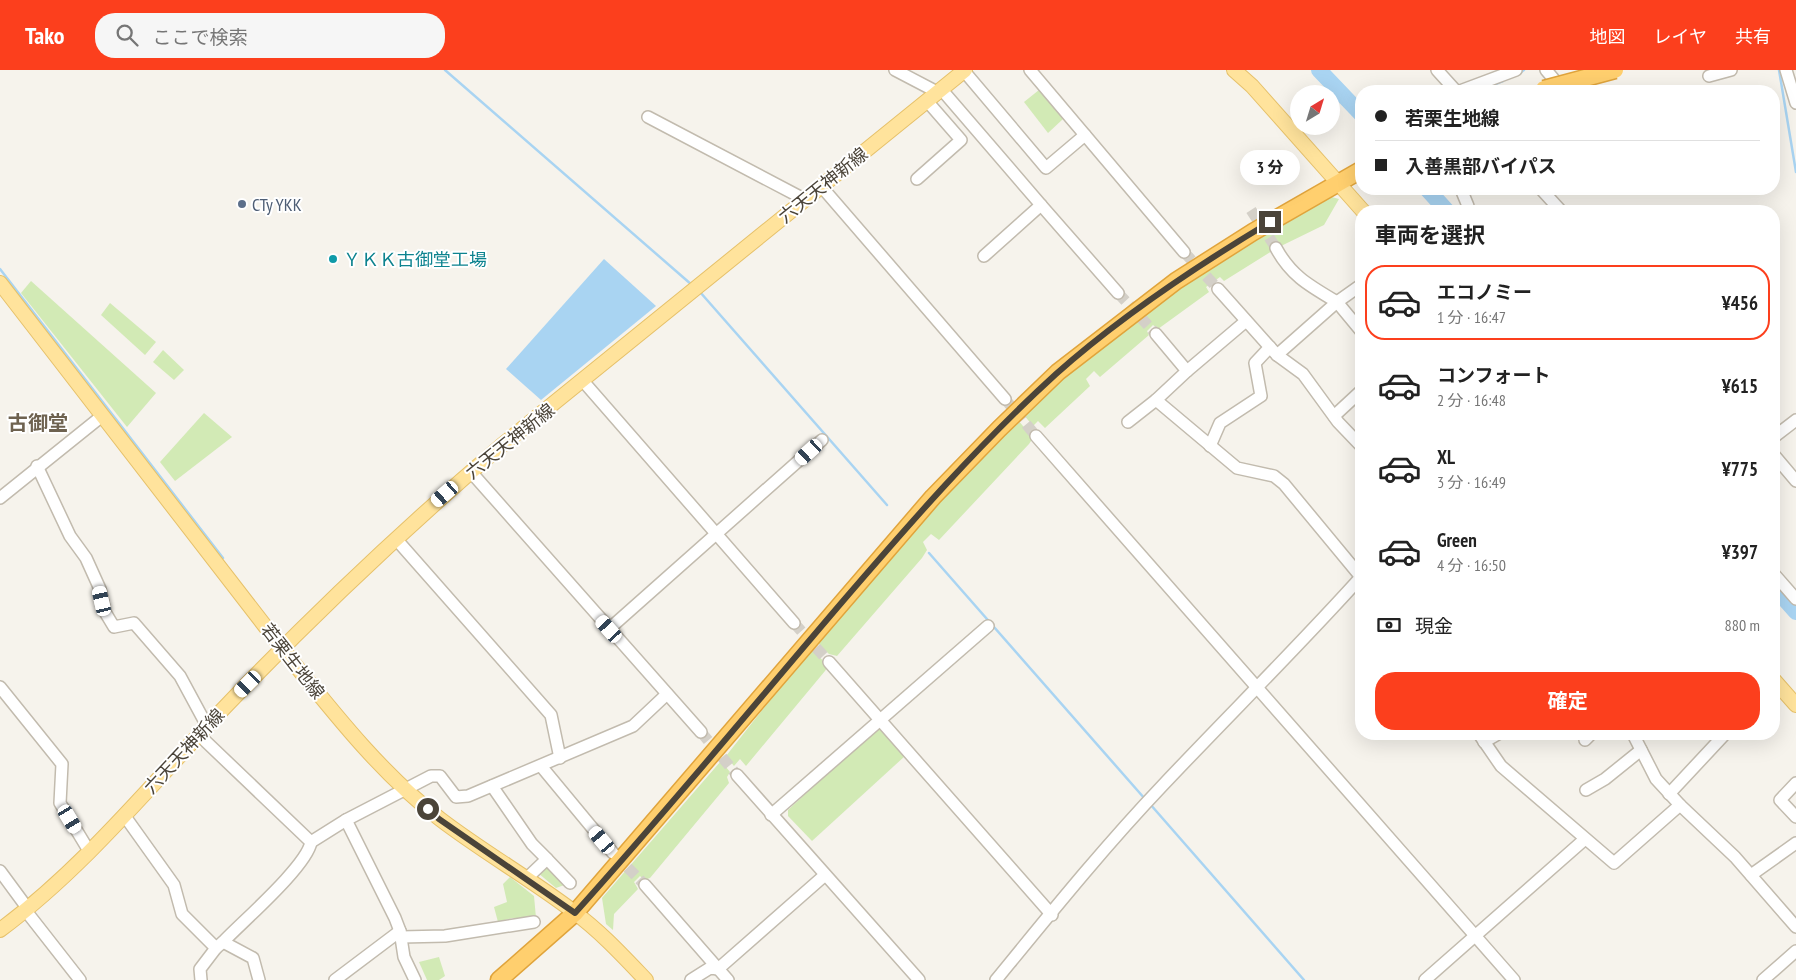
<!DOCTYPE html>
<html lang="ja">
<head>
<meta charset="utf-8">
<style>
	:root { --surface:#fff; --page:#f6f6f6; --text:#222; --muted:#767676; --line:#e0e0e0; --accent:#fc3f1d }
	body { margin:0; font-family:"PT Sans Narrow","Noto Sans JP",sans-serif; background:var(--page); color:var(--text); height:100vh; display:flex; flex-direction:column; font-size:19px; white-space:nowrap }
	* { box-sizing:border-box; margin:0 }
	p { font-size:16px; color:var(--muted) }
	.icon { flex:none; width:28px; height:28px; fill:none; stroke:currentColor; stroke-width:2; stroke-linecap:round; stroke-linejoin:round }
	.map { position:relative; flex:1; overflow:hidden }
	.panel { position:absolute; left:1355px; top:135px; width:425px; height:535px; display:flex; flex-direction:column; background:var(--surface); border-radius:20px; box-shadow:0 5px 20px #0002 }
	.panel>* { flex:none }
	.banner { position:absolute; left:1355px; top:15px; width:425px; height:110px; border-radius:20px; box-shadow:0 5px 20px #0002; display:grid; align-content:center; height:110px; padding:0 20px; background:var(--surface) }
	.needle { width:32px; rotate:38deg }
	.buttons { position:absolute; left:1290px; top:15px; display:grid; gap:10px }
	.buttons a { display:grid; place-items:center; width:50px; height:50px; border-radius:50%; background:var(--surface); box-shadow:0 5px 20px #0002; font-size:25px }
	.end { position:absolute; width:22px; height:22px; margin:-11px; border:6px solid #4b4439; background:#fff; box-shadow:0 0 0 2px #fff }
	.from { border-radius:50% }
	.bubble { position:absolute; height:35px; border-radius:18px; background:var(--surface); box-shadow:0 5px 20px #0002; font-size:16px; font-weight:700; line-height:35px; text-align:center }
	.car { position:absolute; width:15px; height:30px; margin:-15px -8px; border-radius:6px; box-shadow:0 0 4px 1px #0007; background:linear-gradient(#fff 24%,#345 0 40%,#fff 0 76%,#345 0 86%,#fff 0) }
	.banner b { display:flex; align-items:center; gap:18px; height:48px; font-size:19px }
	.banner b+b { border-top:1px solid var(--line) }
	.banner i { width:12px; height:12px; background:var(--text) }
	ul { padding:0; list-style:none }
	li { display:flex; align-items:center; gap:15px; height:75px; margin:0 10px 8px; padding:0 10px; border:2px solid transparent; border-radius:20px }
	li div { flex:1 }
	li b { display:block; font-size:19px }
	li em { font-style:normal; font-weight:700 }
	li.on { border-color:var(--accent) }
	li>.icon { width:45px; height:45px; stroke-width:1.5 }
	h2 { padding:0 20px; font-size:22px; line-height:60px }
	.pay { display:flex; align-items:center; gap:12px; height:55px; padding:0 20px; font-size:19px }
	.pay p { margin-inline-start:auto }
	.primary-button { display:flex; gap:10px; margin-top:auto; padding:10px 20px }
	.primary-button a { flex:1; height:58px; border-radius:20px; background:var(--accent); color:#fff; font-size:20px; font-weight:700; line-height:58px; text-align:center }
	header { display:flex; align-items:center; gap:30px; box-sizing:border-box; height:70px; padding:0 25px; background:var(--accent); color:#fff }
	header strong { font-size:24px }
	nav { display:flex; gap:28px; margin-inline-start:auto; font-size:18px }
	.search { width:350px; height:45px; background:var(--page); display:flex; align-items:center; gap:12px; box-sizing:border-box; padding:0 18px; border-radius:20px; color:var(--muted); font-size:19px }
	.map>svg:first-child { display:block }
</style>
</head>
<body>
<header>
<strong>Tako</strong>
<div class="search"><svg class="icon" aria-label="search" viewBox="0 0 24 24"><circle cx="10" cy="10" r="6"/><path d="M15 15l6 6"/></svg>ここで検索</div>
<nav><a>地図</a><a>レイヤ</a><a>共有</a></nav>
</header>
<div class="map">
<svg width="1796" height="910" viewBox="0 0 1796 910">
	<rect width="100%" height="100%" fill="#f6f3ec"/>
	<g fill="#d2eab5">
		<path d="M 1039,20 L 1063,49 L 1048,63 L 1024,32 Z"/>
		<path d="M 1328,126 L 1339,129 L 1324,155 L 1281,176 L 1278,171 L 1270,175 L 1272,181 L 1224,211 L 1220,207 L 1206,217 L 1209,222 L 1158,259 L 1153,255 L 1147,261 L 1149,265 L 1100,307 L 1094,301 L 1086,309 L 1090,316 L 1045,358 L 1038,351 L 1033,356 L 1023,344 C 1083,290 1147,238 1214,194 C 1250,170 1290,149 1328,126 Z"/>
		<path d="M 31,211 L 156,323 L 127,357 L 21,223 Z"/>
		<path d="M 110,233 L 156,272 L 145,285 L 101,245 Z"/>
		<path d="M 163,280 L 184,300 L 174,310 L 153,292 Z"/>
		<path d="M 204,343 L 232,367 L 175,411 L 160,392 Z"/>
		<path d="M 1018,350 L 1033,368 L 1029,374 L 939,470 L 931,464 L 923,472 L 927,480 L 922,488 L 837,586 L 829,584 L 816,571 L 968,400 Z"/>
		<path d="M 811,578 L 828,596 L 825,601 L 746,696 L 740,689 L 734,696 L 726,686 Z"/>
		<path d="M 879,656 L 905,686 L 812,771 L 788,746 L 788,740 Z"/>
		<path d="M 721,691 L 730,702 L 727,707 L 729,713 L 650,808 L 644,810 L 640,806 L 634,812 L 638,819 L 614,844 L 613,860 L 606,854 L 602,828 Z"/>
		<path d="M 548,795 L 567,814 L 556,818 L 538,803 Z"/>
		<path d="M 510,807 L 534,826 L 536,848 L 512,848 L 498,852 L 494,837 L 507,832 L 503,814 Z"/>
		<path d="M 439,887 L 445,906 L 439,910 L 427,910 L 419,892 Z"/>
	</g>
	<path fill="#a9d4f2" d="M 604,189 L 656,236 L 541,330 L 506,299 Z"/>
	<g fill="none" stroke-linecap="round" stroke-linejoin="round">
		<g stroke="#a9d4f2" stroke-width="2.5">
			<path d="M 445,0 L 692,215"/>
			<path d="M 1779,0 L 1796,102"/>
			<path d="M 1517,5 L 1524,0"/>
			<path d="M 1478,21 L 1503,11"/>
			<path d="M 0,199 L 223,488"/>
			<path d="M 700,222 L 887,435"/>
			<path d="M 929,483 L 1145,729"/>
			<path d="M 1150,734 L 1304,910"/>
		</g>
		<g stroke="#a9d4f2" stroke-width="16">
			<path d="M 1319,0 L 1361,44"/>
			<path d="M 1427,119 L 1447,141"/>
			<path d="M 1774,517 L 1796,542"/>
		</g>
		<g stroke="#d4d0c8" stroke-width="11" stroke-dasharray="11 5.5" stroke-linecap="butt">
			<path d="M 1251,140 L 1276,178"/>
			<path d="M 1184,182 L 1218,219"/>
			<path d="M 1118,223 L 1156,264"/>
			<path d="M 1005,329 L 1036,366"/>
			<path d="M 794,553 L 829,592"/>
			<path d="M 701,662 L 737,705"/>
			<path d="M 616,786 L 645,815"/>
		</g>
		<g stroke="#c2bbae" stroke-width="14">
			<g id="minor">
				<path d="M 895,0 L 939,23"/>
				<path d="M 1030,0 L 1184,182"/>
				<path d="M 1437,0 L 1456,21"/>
				<path d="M 1546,0 L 1563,20"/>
				<path d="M 1786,0 L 1796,33"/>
				<path d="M 964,1 L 1046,98 L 1085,65"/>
				<path d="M 1709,6 L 1731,0"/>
				<path d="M 942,20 L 1041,135"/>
				<path d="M 1460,21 L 1516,0"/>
				<path d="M 648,47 L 804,129"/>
				<path d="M 917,109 L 961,70 L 927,31"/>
				<path d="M 821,116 L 1005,329"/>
				<path d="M 1461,119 L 1468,136"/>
				<path d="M 1541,119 L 1561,141"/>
				<path d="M 1276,178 C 1291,206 1310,216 1337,232 L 1277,285"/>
				<path d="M 984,186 L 1041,135 L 1118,223"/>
				<path d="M 1361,215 L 1337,232 L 1361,261"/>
				<path d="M 1218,219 L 1277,285 L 1303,304 L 1338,352 L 1361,376"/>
				<path d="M 1187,301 L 1246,251"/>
				<path d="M 583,311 L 794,553"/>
				<path d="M 1156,330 L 1187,301 L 1156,264"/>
				<path d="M 1334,346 L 1361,321"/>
				<path d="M 1128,352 L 1156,330 L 1237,398 L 1274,406 L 1284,414 L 1361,507"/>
				<path d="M 1036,366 L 1514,910"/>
				<path d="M 1774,367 L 1796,350"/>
				<path d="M 1210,376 L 1220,353 L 1261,326 L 1255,293 L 1270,277"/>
				<path d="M 1774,385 L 1796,411"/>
				<path d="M 37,396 L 70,466 L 86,488 L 100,519 L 105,542 L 114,557 L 134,553 L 180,606 L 207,656"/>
				<path d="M 471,402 L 701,662"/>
				<path d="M 0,428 L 102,346"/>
				<path d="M 396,469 L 551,645 L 560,688"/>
				<path d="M 1774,504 L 1796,529"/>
				<path d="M 609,559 L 822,370"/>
				<path d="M 829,592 L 1052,845"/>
				<path d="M 0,617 L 62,694 L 60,733 L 89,781"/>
				<path d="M 1479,664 L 1501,696 L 1614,793 L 1680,735"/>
				<path d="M 1633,664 L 1656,709 L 1680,735 L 1735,787 L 1796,857"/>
				<path d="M 199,665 L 311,772 L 346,750"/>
				<path d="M 1585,670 L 1591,664"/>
				<path d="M 1484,672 L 1498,664"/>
				<path d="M 541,696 L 613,783"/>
				<path d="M 737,705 L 919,910"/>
				<path d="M 1796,713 L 1780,730 L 1796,747"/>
				<path d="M 492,716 L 532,774 L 547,789 L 527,808"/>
				<path d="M 1586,720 L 1605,709 L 1641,680"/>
				<path d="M 1669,724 L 1725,664"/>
				<path d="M 124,745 L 174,815 L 182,844 L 216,878 L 223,872"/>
				<path d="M 771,745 L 988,556"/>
				<path d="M 547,789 L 570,813"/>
				<path d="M 0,801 L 28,839"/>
				<path d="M 1751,805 L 1796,773"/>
				<path d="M 645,815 L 728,910"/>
				<path d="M 26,841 L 80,910"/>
				<path d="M 401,867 L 445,866 L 534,852"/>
				<path d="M 201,910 L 200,899 L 216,878"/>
				<path d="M 259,910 L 253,888 L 223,872 C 242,852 307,796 311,772"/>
				<path d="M 335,910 L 400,861"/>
				<path d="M 415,910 L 404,887 L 400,861 L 395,848 L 346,750 L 431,706 L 440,706 L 456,727 L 468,726 L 633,656 L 667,624"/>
				<path d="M 691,910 L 710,898 L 718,899 L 825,805"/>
				<path d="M 996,910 C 1050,844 1104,777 1163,715 C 1229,645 1297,578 1361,507"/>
				<path d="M 1425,910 L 1585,769"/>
				<path d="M 1763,910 L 1796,881"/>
			</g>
		</g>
		<g stroke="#e6c16a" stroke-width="16">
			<g id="major">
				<path d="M 1234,0 L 1252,16 L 1363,141"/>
				<path d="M 0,213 L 292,591 C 337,647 383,705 440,749 C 483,782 531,809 574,842 C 601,862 623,886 646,910"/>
				<path d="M 1774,610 L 1796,635"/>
				<path d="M 0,860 C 85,797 153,712 226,636 C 313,545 405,458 501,376 L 965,0"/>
			</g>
		</g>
		<g stroke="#e0a43c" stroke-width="19">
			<path id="highway" d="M 499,910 L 575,843 L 933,427 L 999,359 L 1058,302 L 1176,211 L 1253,162 L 1361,100"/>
		</g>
		<use href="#minor" stroke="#fff" stroke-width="11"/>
		<use href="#major" stroke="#ffe39c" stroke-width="14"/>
		<use href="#highway" stroke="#ffcf6e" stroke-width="16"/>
		<g stroke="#e0a43c" stroke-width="19" stroke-linecap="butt">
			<path id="highway-bridge" d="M 1544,19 L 1615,0"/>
		</g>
		<use href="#highway-bridge" stroke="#ffcf6e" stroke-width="16"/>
	</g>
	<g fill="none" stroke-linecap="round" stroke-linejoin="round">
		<path stroke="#4b4439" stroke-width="6" d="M 428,739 L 439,749 L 575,843 C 667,741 754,635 843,531 C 911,452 979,374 1056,304 C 1121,246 1195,197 1270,152"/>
	</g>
	<circle fill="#5c6f8a" stroke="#fff" stroke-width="2" cx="242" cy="134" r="5"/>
	<circle fill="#0f9aa8" stroke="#fff" stroke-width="2" cx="333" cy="189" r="5"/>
	<g text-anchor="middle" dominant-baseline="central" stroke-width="4" stroke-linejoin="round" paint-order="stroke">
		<g font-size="18" fill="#4b4439" stroke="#fff">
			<text transform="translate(823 115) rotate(-39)">六天天神新線</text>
			<text transform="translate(510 371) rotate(-39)">六天天神新線</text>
			<text transform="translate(293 591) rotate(52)">若栗生地線</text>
			<text transform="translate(184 681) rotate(-47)">六天天神新線</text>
		</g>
		<g font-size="18" fill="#4e5e75" stroke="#fff" text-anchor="start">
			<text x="252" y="134">CTy YKK</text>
		</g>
		<g font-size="18" fill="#0d838f" stroke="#fff" text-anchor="start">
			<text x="343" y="189">ＹＫＫ古御堂工場</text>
		</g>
		<g font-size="20" font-weight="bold" fill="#6e6250" stroke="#fff">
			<text x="38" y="353">古御堂</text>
		</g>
	</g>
</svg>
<div class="buttons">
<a><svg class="needle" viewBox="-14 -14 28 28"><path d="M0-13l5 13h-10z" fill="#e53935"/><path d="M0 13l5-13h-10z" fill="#767676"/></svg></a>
</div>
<i class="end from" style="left:428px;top:739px"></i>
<i class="end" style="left:1270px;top:152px"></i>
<div class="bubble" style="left:1240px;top:80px;width:60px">3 分</div>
<i class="car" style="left:809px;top:382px;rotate:228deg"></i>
<i class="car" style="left:445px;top:424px;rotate:229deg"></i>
<i class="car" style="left:102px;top:531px;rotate:347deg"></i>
<i class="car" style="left:609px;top:559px;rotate:318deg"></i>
<i class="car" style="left:248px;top:614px;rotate:225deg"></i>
<i class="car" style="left:70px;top:749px;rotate:149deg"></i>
<i class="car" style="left:602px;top:770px;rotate:320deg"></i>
<div class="banner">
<b><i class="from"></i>若栗生地線</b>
<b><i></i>入善黒部バイパス</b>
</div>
<section class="panel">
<h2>車両を選択</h2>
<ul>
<li class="on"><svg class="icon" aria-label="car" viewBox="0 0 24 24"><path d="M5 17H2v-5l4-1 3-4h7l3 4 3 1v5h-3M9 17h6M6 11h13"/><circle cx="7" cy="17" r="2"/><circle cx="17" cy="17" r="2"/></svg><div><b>エコノミー</b><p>1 分 · 16:47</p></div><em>¥456</em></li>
<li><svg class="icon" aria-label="car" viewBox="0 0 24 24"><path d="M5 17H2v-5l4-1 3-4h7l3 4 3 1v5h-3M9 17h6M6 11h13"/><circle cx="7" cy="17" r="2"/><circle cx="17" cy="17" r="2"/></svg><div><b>コンフォート</b><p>2 分 · 16:48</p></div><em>¥615</em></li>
<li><svg class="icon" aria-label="car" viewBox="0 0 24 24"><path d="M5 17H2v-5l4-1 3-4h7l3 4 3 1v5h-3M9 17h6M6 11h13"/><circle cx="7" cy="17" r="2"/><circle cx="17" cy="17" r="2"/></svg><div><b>XL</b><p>3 分 · 16:49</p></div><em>¥775</em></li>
<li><svg class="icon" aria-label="car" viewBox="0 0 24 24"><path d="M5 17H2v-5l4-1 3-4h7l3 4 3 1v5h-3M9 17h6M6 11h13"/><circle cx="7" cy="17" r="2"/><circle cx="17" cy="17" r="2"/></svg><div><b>Green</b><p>4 分 · 16:50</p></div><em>¥397</em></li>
</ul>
<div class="pay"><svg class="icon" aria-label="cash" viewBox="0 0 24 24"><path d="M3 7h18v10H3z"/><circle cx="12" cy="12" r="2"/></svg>現金<p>880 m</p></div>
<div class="primary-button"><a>確定</a></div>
</section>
</div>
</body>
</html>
